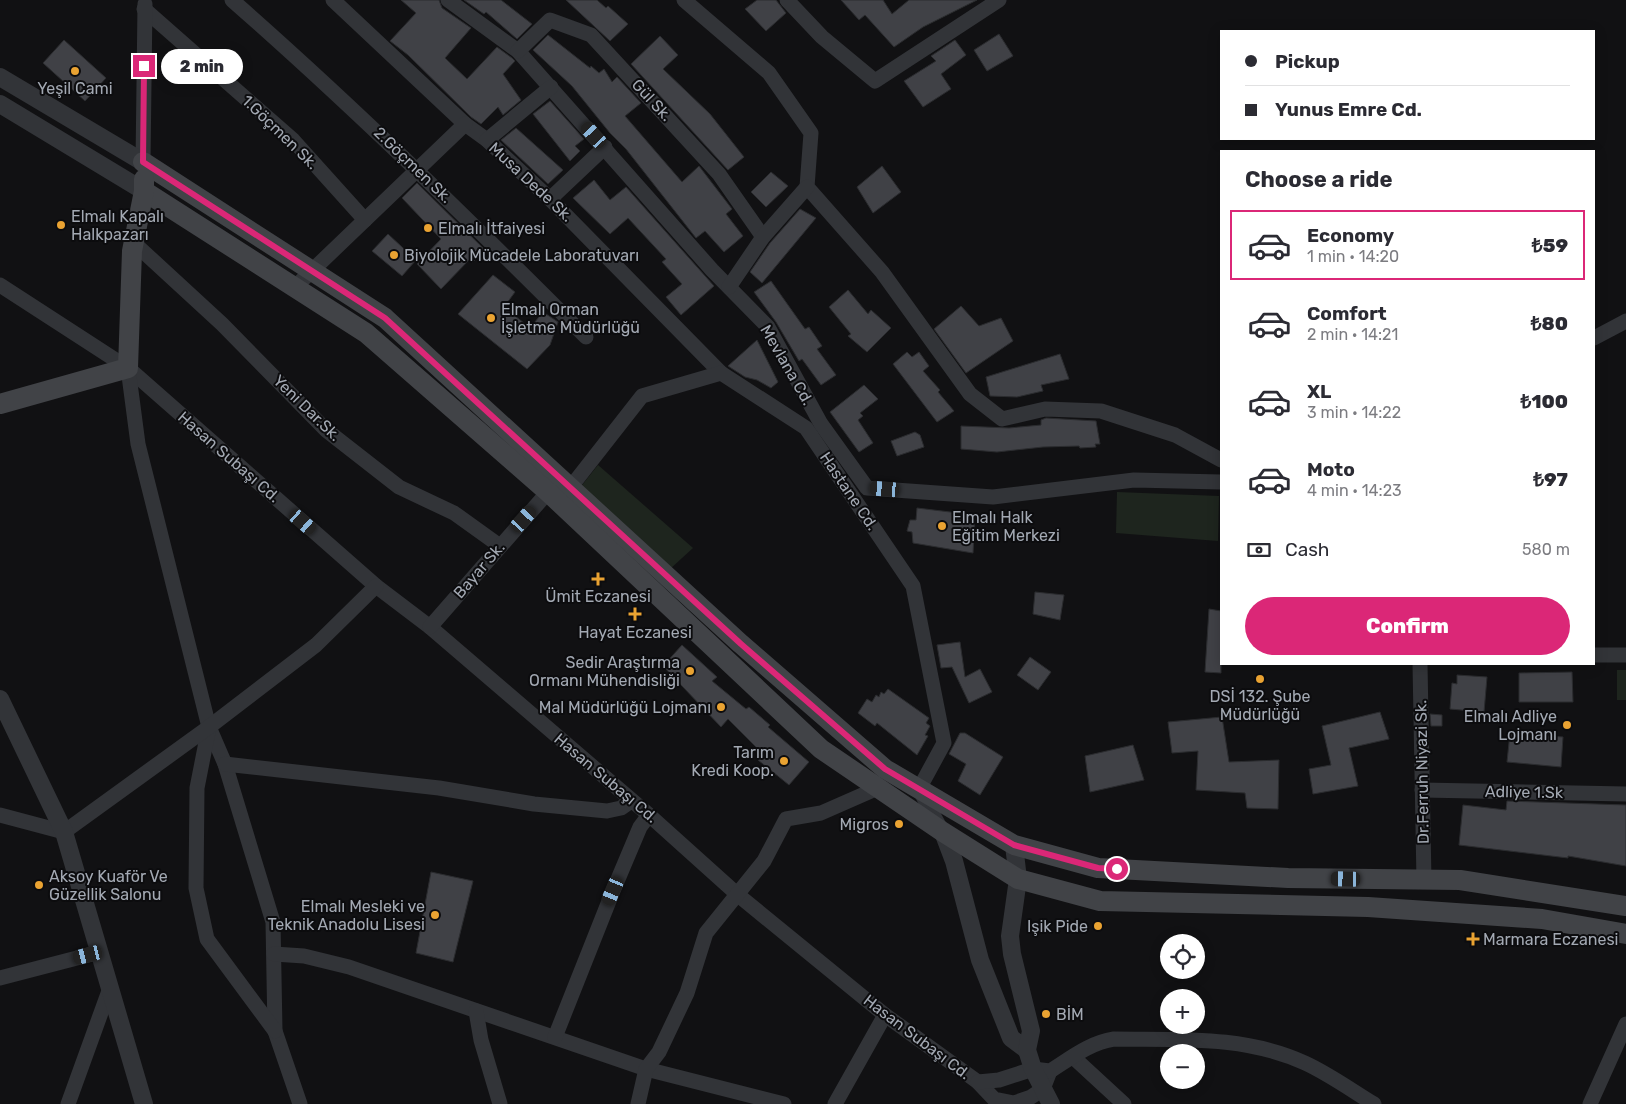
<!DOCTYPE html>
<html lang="en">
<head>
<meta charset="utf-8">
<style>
	:root { --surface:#fff; --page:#f2f2f3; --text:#2b2b33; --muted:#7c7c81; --line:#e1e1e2; --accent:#db2777 }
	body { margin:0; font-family:Rubik,sans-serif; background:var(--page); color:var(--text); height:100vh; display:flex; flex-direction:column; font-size:19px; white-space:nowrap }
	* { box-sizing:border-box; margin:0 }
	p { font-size:16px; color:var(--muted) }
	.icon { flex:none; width:28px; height:28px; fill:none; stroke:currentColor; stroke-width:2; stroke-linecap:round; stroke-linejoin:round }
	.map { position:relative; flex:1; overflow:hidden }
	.details { position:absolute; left:1220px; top:150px; width:375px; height:515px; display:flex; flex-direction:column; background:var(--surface); border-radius:0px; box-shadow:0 2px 12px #0003 }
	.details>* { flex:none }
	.hud { position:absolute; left:1220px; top:30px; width:375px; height:110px; border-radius:0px; box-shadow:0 2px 12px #0003; display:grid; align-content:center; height:110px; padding:0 25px; background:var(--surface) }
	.controls { position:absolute; left:1160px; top:934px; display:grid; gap:10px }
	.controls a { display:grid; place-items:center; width:45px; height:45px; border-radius:50%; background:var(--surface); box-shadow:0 2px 12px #0003; font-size:25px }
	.end { position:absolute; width:22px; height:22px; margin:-11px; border:6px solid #db2777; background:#fff; box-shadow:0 0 0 2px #fff }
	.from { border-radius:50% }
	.bubble { position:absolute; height:35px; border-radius:18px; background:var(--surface); box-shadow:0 2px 12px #0003; font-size:16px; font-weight:800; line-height:35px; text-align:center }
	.car { position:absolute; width:15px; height:30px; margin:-15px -8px; border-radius:6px; box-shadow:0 0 4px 1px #0007; background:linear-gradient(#222 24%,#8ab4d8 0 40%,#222 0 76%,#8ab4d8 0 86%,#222 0) }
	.hud b { display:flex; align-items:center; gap:18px; height:48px; font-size:19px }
	.hud b+b { border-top:1px solid var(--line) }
	.hud i { width:12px; height:12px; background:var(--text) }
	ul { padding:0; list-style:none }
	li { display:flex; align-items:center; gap:15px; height:70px; margin:0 10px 8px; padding:0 15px; border:2px solid transparent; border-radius:0px }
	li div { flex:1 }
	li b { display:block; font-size:19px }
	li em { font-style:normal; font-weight:800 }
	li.on { border-color:var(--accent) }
	li>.icon { width:45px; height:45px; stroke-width:1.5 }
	h2 { padding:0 25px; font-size:22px; line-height:60px }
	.pay { display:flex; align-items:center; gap:12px; height:55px; padding:0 25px; font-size:19px }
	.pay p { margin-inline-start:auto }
	.primary-button { display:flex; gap:10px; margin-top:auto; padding:10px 25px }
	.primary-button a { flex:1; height:58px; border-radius:30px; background:var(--accent); color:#fff; font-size:20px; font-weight:800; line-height:58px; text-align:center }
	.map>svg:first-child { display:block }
</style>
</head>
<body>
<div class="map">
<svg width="1626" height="1104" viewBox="0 0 1626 1104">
	<rect width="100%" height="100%" fill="#111113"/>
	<g fill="#1e251e">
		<path d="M 598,465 L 693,548 L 670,569 L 579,489 Z"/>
		<path d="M 1117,492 L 1219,496 L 1218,541 L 1116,533 Z"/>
		<rect x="1617" y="670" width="9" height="30"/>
	</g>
	<g fill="#404146" stroke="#2b2c2f">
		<path d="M 401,0 L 439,0 L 442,8 L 471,28 L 445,58 L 467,79 L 497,47 L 512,58 L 515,61 L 503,74 L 521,100 L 503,115 L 498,107 L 481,124 L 471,117 L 408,55 L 390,41 L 416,13 Z"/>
		<path d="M 464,0 L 501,0 L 532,24 L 517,39 L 486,12 L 484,14 Z"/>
		<path d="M 566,0 L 597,0 L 606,8 L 608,6 L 628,24 L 610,41 Z"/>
		<path d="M 757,0 L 776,0 L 786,13 L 766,31 L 745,9 Z"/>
		<path d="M 841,0 L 883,0 L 892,14 L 909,0 L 977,0 L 923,27 L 894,47 L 865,15 L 859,20 Z"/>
		<path d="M 999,34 L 1013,56 L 987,71 L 974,50 Z"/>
		<path d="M 548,35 L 590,68 L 591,66 L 599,73 L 604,69 L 612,82 L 617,77 L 641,103 L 625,116 L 682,182 L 699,166 L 732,209 L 726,214 L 743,236 L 724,252 L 705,231 L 696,238 L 626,149 L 610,133 L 572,86 L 533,50 Z"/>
		<path d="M 660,36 L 678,55 L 663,69 L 710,114 L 744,157 L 728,170 L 631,64 Z"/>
		<path d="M 64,40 L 106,78 L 85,101 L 43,63 Z"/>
		<path d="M 955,40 L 966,55 L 941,74 L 951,89 L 923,107 L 904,81 L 936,61 L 931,56 Z"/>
		<path d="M 550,101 L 584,139 L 575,146 L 580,151 L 570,161 L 533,114 Z"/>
		<path d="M 516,128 L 563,170 L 548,184 L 501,140 Z"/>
		<path d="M 882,166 L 901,192 L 873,213 L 857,187 Z"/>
		<path d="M 771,172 L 788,186 L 766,207 L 751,192 Z"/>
		<path d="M 594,180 L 610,200 L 626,187 L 714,286 L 681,315 L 666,297 L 682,284 L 662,262 L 666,259 L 640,231 L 628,218 L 610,234 L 573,198 Z"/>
		<path d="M 417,183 L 485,250 L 472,263 L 469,260 L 441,289 L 417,264 L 441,239 L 402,198 Z"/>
		<path d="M 800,209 L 816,218 L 762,283 L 750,272 L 770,243 Z"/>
		<path d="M 388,234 L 416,260 L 402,276 L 372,251 Z"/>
		<path d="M 493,275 L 515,292 L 504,307 L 530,328 L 543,312 L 558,322 L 550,345 L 527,369 L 458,314 Z"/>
		<path d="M 771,281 L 805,329 L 809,327 L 822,346 L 817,349 L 836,375 L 821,385 L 802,359 L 799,361 L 776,322 L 754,292 Z"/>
		<path d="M 848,290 L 868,314 L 871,310 L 891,328 L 867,352 L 848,336 L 851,334 L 829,307 Z"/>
		<path d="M 961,306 L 979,326 L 1001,318 L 1013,341 L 966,373 L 934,329 Z"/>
		<path d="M 757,340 L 778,382 L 771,388 L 757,380 L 745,377 L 728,366 Z"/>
		<path d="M 907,352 L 912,357 L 919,352 L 929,366 L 923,371 L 940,390 L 938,392 L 954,411 L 937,422 L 893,364 Z"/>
		<path d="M 1060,354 L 1069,379 L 1041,385 L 1043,391 L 1017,397 L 990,396 L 986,377 Z"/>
		<path d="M 864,385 L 878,399 L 860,413 L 863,416 L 858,420 L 873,443 L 859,452 L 830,412 Z"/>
		<path d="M 1046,418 L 1096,421 L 1100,444 L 1095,444 L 1096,447 L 1080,448 L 1079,446 L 1043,447 L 997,452 L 961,449 L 961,426 L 1009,428 L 1041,425 L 1041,420 Z"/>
		<path d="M 915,432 L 920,435 L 924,447 L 897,456 L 891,441 Z"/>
		<path d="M 917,508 L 975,515 L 973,553 L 913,543 L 912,532 L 907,531 L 910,520 L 916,520 Z"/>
		<path d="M 1035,592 L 1064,595 L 1060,620 L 1033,614 Z"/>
		<path d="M 1209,609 L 1221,611 L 1221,673 L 1205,672 Z"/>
		<path d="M 960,642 L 965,677 L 980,669 L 992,692 L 969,703 L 952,667 L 941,668 L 937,645 Z"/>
		<path d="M 682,645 L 717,677 L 712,681 L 746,709 L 749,707 L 770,725 L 768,727 L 809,762 L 789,785 L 758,760 L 763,754 L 728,719 L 721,727 L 663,666 Z"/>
		<path d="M 1030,657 L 1051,672 L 1038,690 L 1017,675 Z"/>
		<path d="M 1572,672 L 1573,702 L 1519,702 L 1519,673 Z"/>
		<path d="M 1457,675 L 1487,677 L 1484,712 L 1450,709 L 1452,683 L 1457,684 Z"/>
		<path d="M 888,689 L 929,718 L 926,723 L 930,726 L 925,735 L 928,736 L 917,755 L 877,723 L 875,726 L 858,713 L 867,699 L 872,702 L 876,695 L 879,697 L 881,692 L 884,694 Z"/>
		<path d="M 1380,712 L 1389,739 L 1349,748 L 1358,786 L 1313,794 L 1309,769 L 1331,765 L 1322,726 Z"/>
		<path d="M 1430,714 L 1442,715 L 1442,726 L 1431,726 Z"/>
		<path d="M 1222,717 L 1229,762 L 1279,760 L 1278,809 L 1247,808 L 1245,793 L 1196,790 L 1198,751 L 1172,753 L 1168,722 Z"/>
		<path d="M 960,733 L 965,733 L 1003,757 L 980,795 L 958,781 L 966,764 L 949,754 Z"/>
		<path d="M 1510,733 L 1563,737 L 1561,767 L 1507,762 Z"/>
		<path d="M 1133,745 L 1144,780 L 1090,792 L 1085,756 Z"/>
		<path d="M 1507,801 L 1626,805 L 1626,866 L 1568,856 L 1568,858 L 1459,845 L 1463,805 L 1506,810 Z"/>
		<path d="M 431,872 L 473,881 L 453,962 L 416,953 Z"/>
	</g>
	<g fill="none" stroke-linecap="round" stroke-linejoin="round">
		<g stroke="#323438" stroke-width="15">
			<path d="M 232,0 C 355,108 471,222 586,337"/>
			<path d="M 333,0 L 465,124 L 487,140 L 550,199 L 721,373"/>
			<path d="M 448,0 L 518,51 L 712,270 L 768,327 L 821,424 L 867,488 L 993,497 L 1134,480 L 1221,482"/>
			<path d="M 684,0 L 769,73 L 811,133 L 807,187 L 882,272 L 970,394 L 1002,419 L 1045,409 L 1101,411 L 1175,435 L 1221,460"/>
			<path d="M 787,0 L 822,37 L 875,81 L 999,0"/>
			<path d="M 144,9 L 293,140 L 365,220"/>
			<path d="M 518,51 L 550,20 L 591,35 L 719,174 L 763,237"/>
			<path d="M 487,140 L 551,87"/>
			<path d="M 143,162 L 145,4"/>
			<path d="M 550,199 L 605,147"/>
			<path d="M 134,243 L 222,324 L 326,430 L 399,487 L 454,513 L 500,546"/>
			<path d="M 0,285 L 128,368 L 376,586 L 430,627 L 649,815 L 738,895 L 885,1015 L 978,1082 L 994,1099 L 1014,1103 L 1031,1097 L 1043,1089 L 1050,1071"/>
			<path d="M 295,287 L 465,124"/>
			<path d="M 729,287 L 763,237 L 807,187"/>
			<path d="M 1594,338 L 1626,321"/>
			<path d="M 128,368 L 138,444 L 209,727 L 225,764 L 273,922 L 275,1031 L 300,1104"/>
			<path d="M 570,488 L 642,396 L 721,373 L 806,428 L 913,586 L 944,743 L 919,789 L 941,829"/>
			<path d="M 430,627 L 548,492"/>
			<path d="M 1594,655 L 1626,655"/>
			<path d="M 1420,664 L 1424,881"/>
			<path d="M 209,727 L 197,788 L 196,888 L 207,939 L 275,1031"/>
			<path d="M 225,764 L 439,788 L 534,804 L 607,811 L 621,808 L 631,801"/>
			<path d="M 1422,790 L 1626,794"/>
			<path d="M 0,815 L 64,832 L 209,727 L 316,645 L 376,586"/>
			<path d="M 274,954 L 304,956 L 349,967 L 646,1069 L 784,1104"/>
			<path d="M 0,978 L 100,952"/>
			<path d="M 476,1011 L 481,1040 L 500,1104"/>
			<path d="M 555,1037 L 613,891 L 640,827 L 649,815"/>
			<path d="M 1073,1057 L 1124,1104"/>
			<path d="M 978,1082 L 999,1080 L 1033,1069 L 1050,1071 C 1071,1058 1089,1043 1114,1039 C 1179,1040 1244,1035 1305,1063 C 1329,1074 1351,1090 1374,1104"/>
			<path d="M 68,1104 L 110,988"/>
			<path d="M 638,1104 L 646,1069 L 659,1052 L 687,993 L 706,933 L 764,861 L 786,819 L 821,813 L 878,788"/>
			<path d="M 835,1104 L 885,1015"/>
			<path d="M 1590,1104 L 1626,1024"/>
		</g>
		<g stroke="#323438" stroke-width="18">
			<path d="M 0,77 L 143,162"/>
			<path d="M 0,104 L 144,191"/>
			<path d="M 0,699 L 64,832 L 144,1104"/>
			<path d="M 943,832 L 954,861 L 980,960 L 1011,1038 L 1027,1050"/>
			<path d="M 1014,845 L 1018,879 L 1010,936 L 1012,954 L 1031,1031 L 1027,1050 L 1033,1069 L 1051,1104"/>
		</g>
		<g stroke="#414347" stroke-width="20">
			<path d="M 143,162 L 385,318 L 741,644 L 885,769 L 1014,845 L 1098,868 L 1288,878 L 1460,880 L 1626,906"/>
			<path d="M 144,191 L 366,333 L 548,492 L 821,749 L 943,832 L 1018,879 L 1100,901 L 1368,907 L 1542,919 L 1626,934"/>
			<path d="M 0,404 L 128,368 L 132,251 L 144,191 L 144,179"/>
		</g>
	</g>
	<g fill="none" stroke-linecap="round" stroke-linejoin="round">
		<path stroke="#db2777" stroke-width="6" d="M 144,66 L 143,162 L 385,318 L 741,644 L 885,769 L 1014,845 L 1098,868 L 1117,869"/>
	</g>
	<g fill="#eaa332" stroke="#0c0c0e" stroke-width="2">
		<circle cx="75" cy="71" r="5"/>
		<circle cx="61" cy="225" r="5"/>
		<circle cx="428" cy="228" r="5"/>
		<circle cx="394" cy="255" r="5"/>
		<circle cx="491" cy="318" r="5"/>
		<circle cx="942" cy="526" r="5"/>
		<path d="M595.5 571.5h5v5h5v5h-5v5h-5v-5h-5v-5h5z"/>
		<path d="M632.5 606.5h5v5h5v5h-5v5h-5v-5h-5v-5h5z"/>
		<circle cx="690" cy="671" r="5"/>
		<circle cx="1260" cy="679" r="5"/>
		<circle cx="721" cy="707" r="5"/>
		<circle cx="1567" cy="725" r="5"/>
		<circle cx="784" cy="761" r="5"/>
		<circle cx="899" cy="824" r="5"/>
		<circle cx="39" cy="885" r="5"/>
		<circle cx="435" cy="915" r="5"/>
		<circle cx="1098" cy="926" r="5"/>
		<path d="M1470.5 931.5h5v5h5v5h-5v5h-5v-5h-5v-5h5z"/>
		<circle cx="1046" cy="1014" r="5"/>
	</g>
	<g text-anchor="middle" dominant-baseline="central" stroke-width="4" stroke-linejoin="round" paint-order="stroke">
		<g font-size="16" fill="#a3a9b3" stroke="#0c0c0e" text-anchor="start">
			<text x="75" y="88" text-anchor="middle">Yeşil Cami</text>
			<text x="71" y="216">Elmalı Kapalı<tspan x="71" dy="18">Halkpazarı</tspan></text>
			<text x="438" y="228">Elmalı İtfaiyesi</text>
			<text x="404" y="255">Biyolojik Mücadele Laboratuvarı</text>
			<text x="501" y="309">Elmalı Orman<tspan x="501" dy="18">İşletme Müdürlüğü</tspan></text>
			<text x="952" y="517">Elmalı Halk<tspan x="952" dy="18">Eğitim Merkezi</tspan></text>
			<text x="598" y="596" text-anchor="middle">Ümit Eczanesi</text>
			<text x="635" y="632" text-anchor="middle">Hayat Eczanesi</text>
			<text x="680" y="662" text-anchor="end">Sedir Araştırma<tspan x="680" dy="18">Ormanı Mühendisliği</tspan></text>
			<text x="1260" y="696" text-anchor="middle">DSİ 132. Şube<tspan x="1260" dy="18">Müdürlüğü</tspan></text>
			<text x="711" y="707" text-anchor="end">Mal Müdürlüğü Lojmanı</text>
			<text x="1557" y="716" text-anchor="end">Elmalı Adliye<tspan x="1557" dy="18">Lojmanı</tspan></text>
			<text x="774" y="752" text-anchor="end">Tarım<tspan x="774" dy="18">Kredi Koop.</tspan></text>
			<text x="889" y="824" text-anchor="end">Migros</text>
			<text x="49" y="876">Aksoy Kuaför Ve<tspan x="49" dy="18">Güzellik Salonu</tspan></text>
			<text x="425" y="906" text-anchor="end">Elmalı Mesleki ve<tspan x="425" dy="18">Teknik Anadolu Lisesi</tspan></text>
			<text x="1088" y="926" text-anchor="end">Işik Pide</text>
			<text x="1483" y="939">Marmara Eczanesi</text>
			<text x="1056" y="1014">BİM</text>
		</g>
		<g font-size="16" fill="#a3a9b3" stroke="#0c0c0e">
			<text transform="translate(652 100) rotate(47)">Gül Sk.</text>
			<text transform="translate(280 132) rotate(44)">1.Göçmen Sk.</text>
			<text transform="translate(413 165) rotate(44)">2.Göçmen Sk.</text>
			<text transform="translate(531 182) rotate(43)">Musa Dede Sk.</text>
			<text transform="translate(787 365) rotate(60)">Mevlana Cd.</text>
			<text transform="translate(307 408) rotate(44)">Yeni Dar.Sk.</text>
			<text transform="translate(229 457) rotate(41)">Hasan Subaşı Cd.</text>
			<text transform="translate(849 491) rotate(56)">Hastane Cd.</text>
			<text transform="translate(479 570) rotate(-49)">Bayar Sk.</text>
			<text transform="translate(1422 772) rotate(-91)">Dr.Ferruh Niyazi Sk.</text>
			<text transform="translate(606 778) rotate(40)">Hasan Subaşı Cd.</text>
			<text transform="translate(1524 792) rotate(1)">Adliye 1.Sk</text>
			<text transform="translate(917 1037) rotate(37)">Hasan Subaşı Cd.</text>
		</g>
	</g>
</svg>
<div class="controls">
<a><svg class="icon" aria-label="locate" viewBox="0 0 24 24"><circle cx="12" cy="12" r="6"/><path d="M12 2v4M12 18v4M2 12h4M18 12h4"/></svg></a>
<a>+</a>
<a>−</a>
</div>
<i class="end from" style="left:1117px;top:869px"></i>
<i class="end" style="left:144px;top:66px"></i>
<div class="bubble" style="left:161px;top:49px;width:82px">2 min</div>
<i class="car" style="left:594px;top:135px;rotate:318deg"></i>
<i class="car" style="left:885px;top:489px;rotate:274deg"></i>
<i class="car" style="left:524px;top:519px;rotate:42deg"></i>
<i class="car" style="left:303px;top:522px;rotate:131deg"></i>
<i class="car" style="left:1346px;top:879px;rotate:271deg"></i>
<i class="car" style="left:613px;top:891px;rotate:203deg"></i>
<i class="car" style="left:88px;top:955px;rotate:256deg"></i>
<div class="hud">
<b><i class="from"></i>Pickup</b>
<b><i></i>Yunus Emre Cd.</b>
</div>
<section class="details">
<h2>Choose a ride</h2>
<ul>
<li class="on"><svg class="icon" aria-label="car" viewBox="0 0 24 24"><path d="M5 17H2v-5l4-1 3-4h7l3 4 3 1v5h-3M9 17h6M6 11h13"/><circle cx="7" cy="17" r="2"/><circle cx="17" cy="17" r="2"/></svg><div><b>Economy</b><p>1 min · 14:20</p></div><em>₺59</em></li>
<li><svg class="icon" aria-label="car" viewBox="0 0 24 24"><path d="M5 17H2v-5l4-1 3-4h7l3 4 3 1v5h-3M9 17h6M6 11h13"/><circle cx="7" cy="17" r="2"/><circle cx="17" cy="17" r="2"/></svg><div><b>Comfort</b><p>2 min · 14:21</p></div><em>₺80</em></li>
<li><svg class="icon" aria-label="car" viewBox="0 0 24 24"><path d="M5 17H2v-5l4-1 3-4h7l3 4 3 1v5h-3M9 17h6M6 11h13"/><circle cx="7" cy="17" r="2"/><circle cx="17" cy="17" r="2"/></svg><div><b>XL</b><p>3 min · 14:22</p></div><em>₺100</em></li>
<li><svg class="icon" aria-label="car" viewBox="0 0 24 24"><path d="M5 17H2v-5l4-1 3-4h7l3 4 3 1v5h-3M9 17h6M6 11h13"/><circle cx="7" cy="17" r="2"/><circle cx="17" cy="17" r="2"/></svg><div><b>Moto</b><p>4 min · 14:23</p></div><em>₺97</em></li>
</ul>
<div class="pay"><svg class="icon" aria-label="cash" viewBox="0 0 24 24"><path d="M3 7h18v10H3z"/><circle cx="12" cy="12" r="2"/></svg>Cash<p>580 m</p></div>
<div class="primary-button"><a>Confirm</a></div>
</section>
</div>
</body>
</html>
